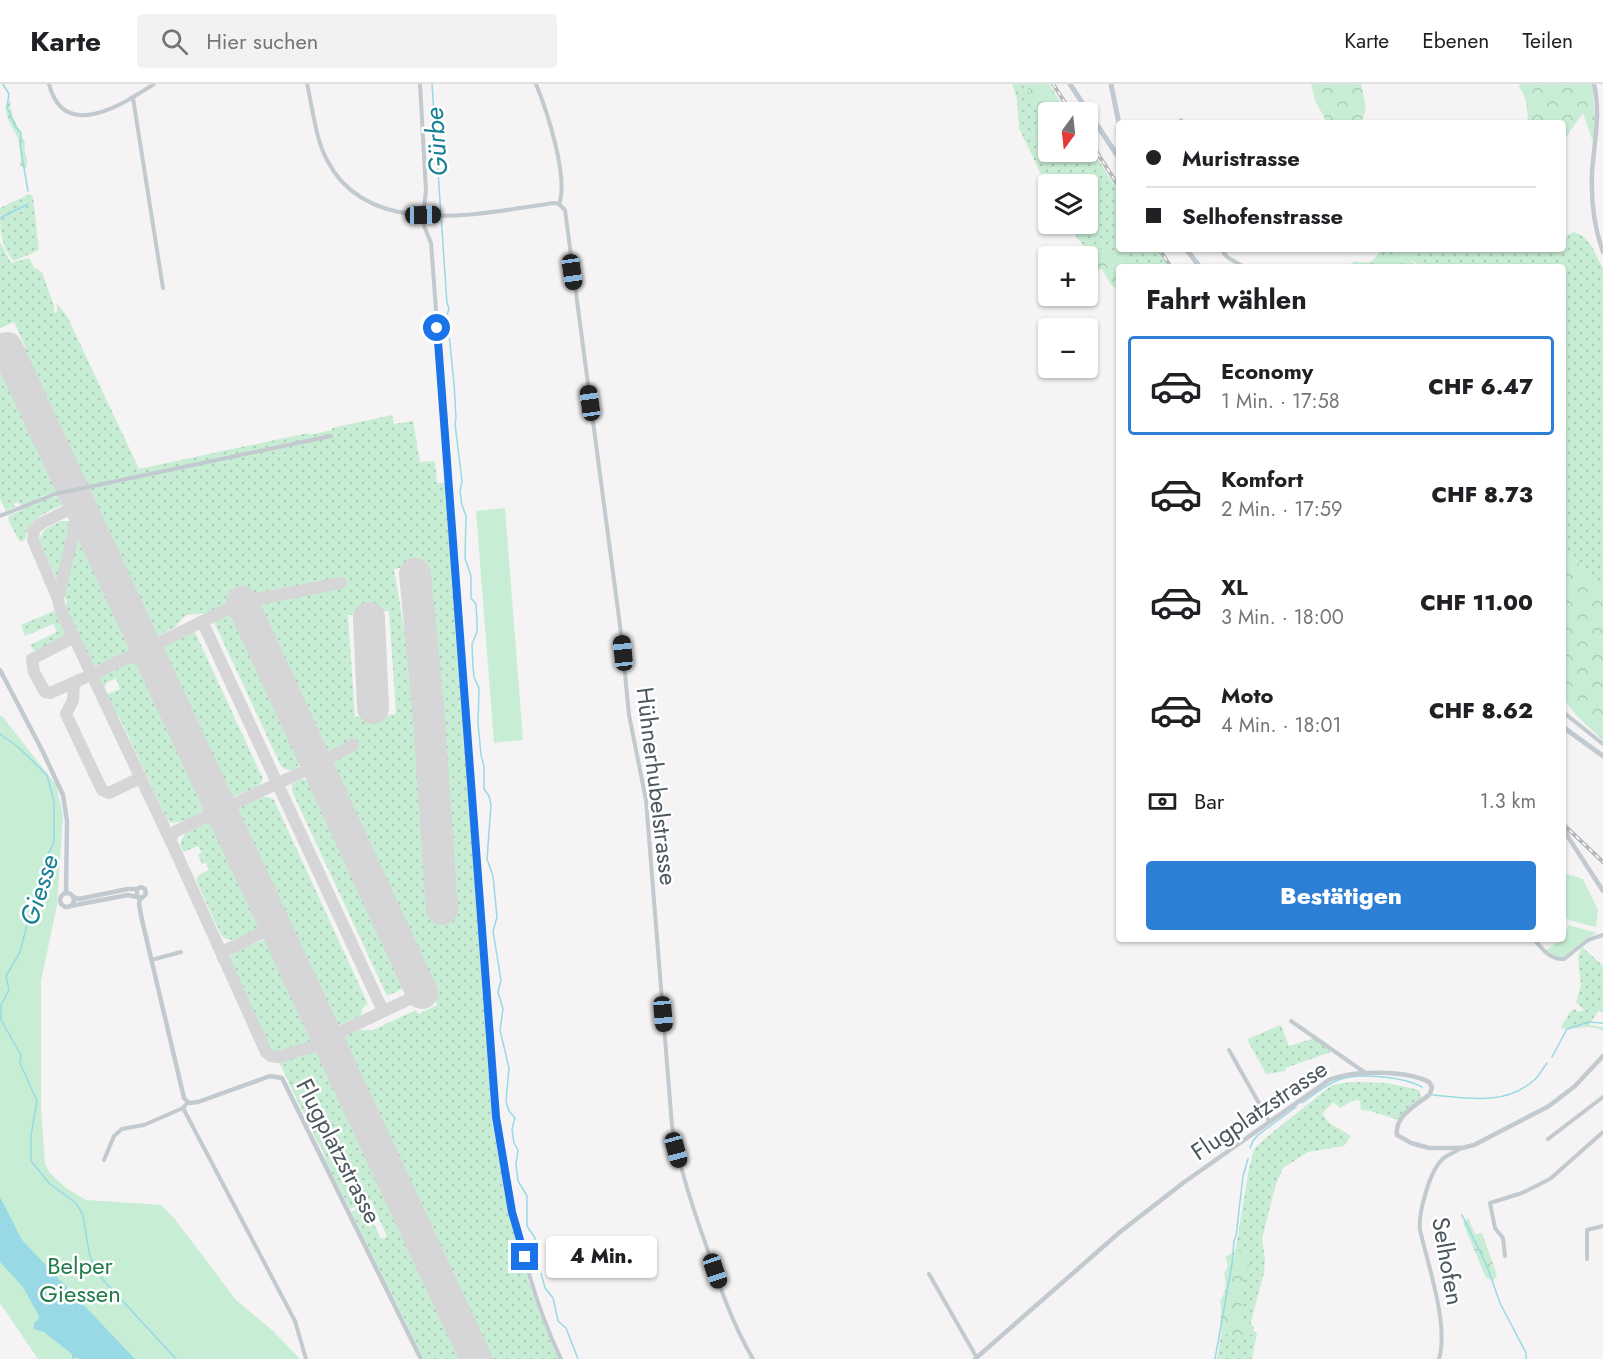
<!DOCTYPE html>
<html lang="de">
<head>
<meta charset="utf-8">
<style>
	:root { --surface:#fff; --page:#f2f2f2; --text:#202124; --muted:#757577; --line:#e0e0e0; --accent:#2d7ed5 }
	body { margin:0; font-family:Jost,sans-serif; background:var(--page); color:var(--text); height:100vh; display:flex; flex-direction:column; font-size:22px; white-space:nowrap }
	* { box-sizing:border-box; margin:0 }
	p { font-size:20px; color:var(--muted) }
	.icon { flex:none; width:33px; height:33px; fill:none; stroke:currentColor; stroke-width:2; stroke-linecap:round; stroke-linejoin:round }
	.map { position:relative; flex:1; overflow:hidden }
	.side { position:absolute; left:1116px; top:180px; width:450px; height:678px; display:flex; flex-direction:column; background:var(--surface); border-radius:6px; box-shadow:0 2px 4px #0004 }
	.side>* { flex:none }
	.guide { position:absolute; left:1116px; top:36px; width:450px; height:132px; border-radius:6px; box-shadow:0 2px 4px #0004; display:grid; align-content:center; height:132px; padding:0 30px; background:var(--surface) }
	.needle { width:39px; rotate:195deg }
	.fabs { position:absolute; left:1038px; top:18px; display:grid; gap:12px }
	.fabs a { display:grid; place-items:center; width:60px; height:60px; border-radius:6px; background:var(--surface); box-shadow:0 2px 4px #0004; font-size:30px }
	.end { position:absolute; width:27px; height:27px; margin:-14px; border:8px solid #1a73e8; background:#fff; box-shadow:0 0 0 3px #fff }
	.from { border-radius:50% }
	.bubble { position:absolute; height:42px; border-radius:6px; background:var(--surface); box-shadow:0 2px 4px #0004; font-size:20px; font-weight:800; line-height:42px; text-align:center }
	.car { position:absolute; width:18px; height:36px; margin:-18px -9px; border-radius:8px; box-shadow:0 0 4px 2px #0007; background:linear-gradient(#222 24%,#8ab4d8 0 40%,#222 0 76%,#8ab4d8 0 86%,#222 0) }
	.guide b { display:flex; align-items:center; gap:21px; height:57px; font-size:22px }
	.guide b+b { border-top:2px solid var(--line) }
	.guide i { width:15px; height:15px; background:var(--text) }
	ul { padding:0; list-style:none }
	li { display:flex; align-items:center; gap:18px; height:99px; margin:0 12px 9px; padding:0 18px; border:3px solid transparent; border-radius:6px }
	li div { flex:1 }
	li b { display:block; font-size:22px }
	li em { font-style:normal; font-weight:800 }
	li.current { border-color:var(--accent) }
	li>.icon { width:54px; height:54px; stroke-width:1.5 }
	h2 { padding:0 30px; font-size:27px; line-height:72px }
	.pay { display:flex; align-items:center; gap:15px; height:66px; padding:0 30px; font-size:22px }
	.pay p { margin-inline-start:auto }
	.action { display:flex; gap:12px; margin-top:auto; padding:12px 30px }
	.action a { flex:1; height:69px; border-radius:6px; background:var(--accent); color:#fff; font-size:24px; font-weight:800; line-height:69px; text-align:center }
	header { display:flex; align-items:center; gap:36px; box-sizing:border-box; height:84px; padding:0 30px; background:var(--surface); border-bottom:2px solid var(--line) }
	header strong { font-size:28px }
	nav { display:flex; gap:33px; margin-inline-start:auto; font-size:21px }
	.search { width:420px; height:54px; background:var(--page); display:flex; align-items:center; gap:15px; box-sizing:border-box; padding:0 21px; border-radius:6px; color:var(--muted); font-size:22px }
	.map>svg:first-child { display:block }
</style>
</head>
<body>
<header>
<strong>Karte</strong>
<div class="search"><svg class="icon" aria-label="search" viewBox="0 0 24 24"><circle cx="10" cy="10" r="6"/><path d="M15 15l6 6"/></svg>Hier suchen</div>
<nav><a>Karte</a><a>Ebenen</a><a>Teilen</a></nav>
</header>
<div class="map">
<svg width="1603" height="1275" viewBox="0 0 1603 1275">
	<defs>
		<pattern id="grass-dots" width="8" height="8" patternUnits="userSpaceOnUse" patternTransform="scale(1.5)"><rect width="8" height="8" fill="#c7edd4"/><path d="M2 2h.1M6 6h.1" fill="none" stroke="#adcdb8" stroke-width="1.8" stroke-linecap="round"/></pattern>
		<pattern id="forest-crowns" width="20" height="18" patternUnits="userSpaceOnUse" patternTransform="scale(1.5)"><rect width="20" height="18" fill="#c7edd4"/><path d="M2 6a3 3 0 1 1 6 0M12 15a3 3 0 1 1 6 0" fill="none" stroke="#adcdb8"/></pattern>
	</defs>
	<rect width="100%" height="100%" fill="#f5f3f3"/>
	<g fill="url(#grass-dots)" fill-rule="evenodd">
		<path d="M 1012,0 L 1027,0 C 1030,14 1039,24 1045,36 L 1032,51 L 1048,44 L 1048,68 L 1088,68 L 1088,60 L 1119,108 L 1119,165 L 1157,165 L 1168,183 L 1119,183 L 1119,208 L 1110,199 L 1102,185 L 1097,186 L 1095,177 L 1067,140 L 1088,140 L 1088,100 L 1048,100 L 1048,105 L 1019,44 L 1017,15 Z"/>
		<path d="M 8,16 L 11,18 L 9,25 L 12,26 L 12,31 L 25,59 C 23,69 29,75 26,85 L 20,81 C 21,72 21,60 17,52 C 11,40 2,30 8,16 Z"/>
		<path d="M 30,110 L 33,113 L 39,166 L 14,177 C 0,164 0,142 0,124 Z"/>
		<path d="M 1573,148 C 1590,151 1596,172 1603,185 L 1603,507 L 1576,476 L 1563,467 L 1563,183 L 1421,183 L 1411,175 L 1408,175 L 1408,165 L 1563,165 L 1563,154 Z"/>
		<path d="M 0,158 L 11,179 L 29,174 L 34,184 L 42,188 L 54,222 L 54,229 L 58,227 L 56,219 L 67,232 L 139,385 L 308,349 L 309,351 L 332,346 L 332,344 L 392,331 L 394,340 L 413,337 L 420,378 L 435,377 L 437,399 L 446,399 L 492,1038 C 507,1118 523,1201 559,1275 L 488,1275 L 463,1223 L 468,1221 L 460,1203 L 452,1199 L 338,952 L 357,946 L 373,946 L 416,926 L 418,930 L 437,921 L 252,521 L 341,502 L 340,495 L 239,514 L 209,529 L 186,531 L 174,544 L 153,554 L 84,406 L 86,403 L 82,402 L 24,276 L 25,262 L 14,238 L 0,244 ZM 427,478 L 455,832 L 434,833 L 418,627 L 394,485 ZM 389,527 L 396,630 L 355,633 L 348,531 Z"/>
		<path d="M 0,281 L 5,284 L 62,406 L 43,412 L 21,422 L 18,418 L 14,420 L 15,423 L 6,427 L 0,415 Z"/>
		<path d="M 61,411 L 65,415 L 64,420 C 46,429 28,434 25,456 L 20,458 L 9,438 L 8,432 L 44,416 Z"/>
		<path d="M 61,437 L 70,437 L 71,443 L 58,498 L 39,455 L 45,445 Z"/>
		<path d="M 78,443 L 132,562 L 128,570 L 100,583 L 95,583 L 89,579 L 65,525 L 67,517 L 62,507 Z"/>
		<path d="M 232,526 L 299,671 C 303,684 290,691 281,682 L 213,536 Z"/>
		<path d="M 54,527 L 58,528 L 67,552 C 61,559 43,568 34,566 L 30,561 L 57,548 L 53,540 L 25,552 L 21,541 Z"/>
		<path d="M 194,546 L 263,695 L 258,703 L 228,715 L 157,562 Z"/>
		<path d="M 132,575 L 138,576 L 142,581 L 205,718 C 205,732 183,738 171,739 L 167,735 L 119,632 L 114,630 L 105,611 L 120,605 L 116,594 L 106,599 L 107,601 L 102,604 L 98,596 L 102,589 Z"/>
		<path d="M 302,695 L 309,696 L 312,700 L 406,903 L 387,912 L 292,707 L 292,700 Z"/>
		<path d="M 263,713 L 269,713 L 274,716 L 368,920 L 362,925 L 361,931 L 334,944 L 233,726 Z"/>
		<path d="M 207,739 L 215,740 L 219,746 L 261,837 L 258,845 C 247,851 231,862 221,851 L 196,796 L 199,791 L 209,786 L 206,779 L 202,780 L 198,770 L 202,768 L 198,762 L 183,768 L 180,760 L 185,749 Z"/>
		<path d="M 263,856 L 270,858 L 273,863 L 312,948 C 312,952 313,954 310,957 C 304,964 277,972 269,966 L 228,878 L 231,869 Z"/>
		<path d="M 1582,863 L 1603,882 L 1603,929 L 1599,926 L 1589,941 L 1603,943 L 1603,947 C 1587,938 1574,948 1561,944 L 1570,928 L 1574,925 L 1578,928 L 1584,926 L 1576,918 L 1581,901 L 1578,874 Z"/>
		<path d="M 1281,941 L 1289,962 L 1315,954 L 1334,967 L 1285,984 L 1286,987 L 1266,990 L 1247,955 Z"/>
		<path d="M 316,965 L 323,970 L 430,1201 L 441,1233 L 444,1232 L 464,1275 L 424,1275 L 351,1128 L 365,1121 L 381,1155 L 387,1153 L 371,1116 L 350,1125 L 326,1078 L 322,1065 L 317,1058 L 279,978 Z"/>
		<path d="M 1351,998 L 1387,999 L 1419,1006 L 1422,1017 L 1399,1036 L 1370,1027 L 1361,1026 L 1360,1017 C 1353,1013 1347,1021 1340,1024 L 1333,1018 L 1322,1030 L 1329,1039 L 1351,1052 L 1344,1062 L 1308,1068 L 1283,1084 L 1276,1100 L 1262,1155 L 1265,1175 L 1264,1189 L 1251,1238 L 1251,1245 L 1257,1249 L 1252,1275 L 1217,1275 L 1249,1085 L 1254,1065 L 1267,1053 L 1332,1001 Z"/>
	</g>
	<g fill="url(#forest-crowns)">
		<path d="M 1027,0 L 1049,0 L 1067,28 L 1048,28 L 1048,44 L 1042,47 L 1041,52 L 1037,55 L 1032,51 L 1045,36 L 1036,29 L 1037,21 L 1030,13 Z"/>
		<path d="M 1311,0 L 1361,0 L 1366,23 L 1363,35 L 1351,39 L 1327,39 L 1315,16 Z"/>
		<path d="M 1520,0 L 1592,0 L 1595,37 L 1594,55 L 1592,55 L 1583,29 L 1563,57 L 1563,39 L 1528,39 C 1527,26 1528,14 1519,3 Z"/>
		<path d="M 1104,164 L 1111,165 L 1112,170 L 1115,172 L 1121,170 L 1130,183 L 1119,183 L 1119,208 L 1110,199 L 1102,185 L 1097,186 L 1095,167 Z"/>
		<path d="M 1382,165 L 1408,165 L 1408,175 L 1411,175 L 1412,178 L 1421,183 L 1346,183 L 1355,177 C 1371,181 1372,178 1382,165 Z"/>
		<path d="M 1563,467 L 1576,476 L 1603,507 L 1603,656 L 1577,632 L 1563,614 Z"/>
		<path d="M 1468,1134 L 1475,1150 L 1482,1149 L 1497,1191 L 1494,1196 L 1486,1194 L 1463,1139 Z"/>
		<path d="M 1238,1166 L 1249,1174 C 1250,1181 1247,1186 1245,1193 C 1241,1208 1239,1222 1244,1237 L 1254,1242 L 1253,1250 L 1240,1255 L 1237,1253 L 1236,1250 L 1230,1253 L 1221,1247 C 1219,1236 1223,1228 1220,1217 C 1226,1208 1227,1201 1224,1190 L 1228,1182 L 1225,1173 Z"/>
	</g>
	<g fill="#c7edd4">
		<path d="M 505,424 L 523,656 L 494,659 L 476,427 Z"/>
		<path d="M 0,631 L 3,633 L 56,701 L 63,731 L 57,821 L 41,897 L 41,1024 L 45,1080 L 50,1089 L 66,1104 L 86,1116 L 161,1121 L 174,1134 L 236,1216 L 273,1247 L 300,1275 L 38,1275 L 0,1219 Z"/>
		<path d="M 1567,790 L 1583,795 L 1598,826 L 1596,843 L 1568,836 L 1563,830 L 1563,794 Z"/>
		<path d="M 1568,841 L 1597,849 L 1587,854 L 1563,873 L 1555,872 L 1546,866 L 1565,853 Z"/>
	</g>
	<path fill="#98d9e5" d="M 0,1113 L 22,1156 L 135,1275 L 79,1275 L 77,1273 L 72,1275 L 72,1270 L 44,1248 L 34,1245 L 34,1239 L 38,1236 L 39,1232 L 23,1203 L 0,1178 Z"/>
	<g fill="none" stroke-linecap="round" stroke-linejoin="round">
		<g stroke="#98d9e5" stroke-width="1.5">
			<path d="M 3,0 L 9,10 L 7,23 L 11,32 L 15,42 L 21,49 L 20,61 L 28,107"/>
			<path d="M 432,0 L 447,219 L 449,225 L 447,231 L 454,299 L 456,334 L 455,340 L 462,397 L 460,407 L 462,421 L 466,432 L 465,474 L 471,492 L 471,514 L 476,520 L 477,538 L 477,548 L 472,560 L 473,583 L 474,593 L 479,604 L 478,639 L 481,671 L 484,682 L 484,705 L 489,712 L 491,721 L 487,775 L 493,792 L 497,833 L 493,847 L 501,896 L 498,908 L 503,925 L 500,946 L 509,984 L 506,1017 L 509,1027 L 515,1034 L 512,1045 L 514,1059 L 518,1066 L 516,1080 L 518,1097 L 527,1112 L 527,1142 L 535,1154 L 536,1171 L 545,1204 L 553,1214 L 558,1237 L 566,1244 L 578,1275"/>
			<path d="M 0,134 L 28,120"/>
			<path d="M 0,650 L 18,663 L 47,691 L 54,718 L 54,758 L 41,786 L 20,868 L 6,892 L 9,906 L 1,921 L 1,936 L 21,971 L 20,979 L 37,1017 L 31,1051 L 31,1077 L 50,1100 L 76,1119 L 83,1131 L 89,1168 L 95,1187 L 176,1275"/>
			<path d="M 1552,973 L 1567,945 L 1588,938 L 1603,939"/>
			<path d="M 1433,1011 C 1467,1014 1504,1022 1533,997 C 1539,993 1543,984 1547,979"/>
			<path d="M 1302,1019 C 1313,1011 1325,1001 1338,996 C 1358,988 1404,993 1422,1003"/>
			<path d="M 1250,1064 L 1253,1057 L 1258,1051 L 1296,1023"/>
			<path d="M 1462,1131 L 1487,1182 L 1500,1219 L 1526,1269 L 1526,1275"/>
			<path d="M 1215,1275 L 1232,1180 L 1234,1157 L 1236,1152 L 1243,1092 L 1248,1075"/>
		</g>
		<g stroke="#d6d6d8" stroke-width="12">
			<path d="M 68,426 L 74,418 L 73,407"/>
			<path d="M 85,432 L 78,427 L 68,426 L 40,440 L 34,446 L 33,456 L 58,515 L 60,524 L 174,764 L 266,968 L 271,972 L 278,973 L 321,960 L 329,963 L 336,975"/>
			<path d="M 58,515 L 75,441"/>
			<path d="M 202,537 L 383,927"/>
			<path d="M 71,549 L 67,557 L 32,575 L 34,588 L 45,608 L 50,609 L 100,587"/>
			<path d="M 131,572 L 139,562 L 138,547"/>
			<path d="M 130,573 L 242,518 L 341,499"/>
			<path d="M 95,590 C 113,580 138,562 155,583"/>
			<path d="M 79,596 L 74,601 L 73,616 L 66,630 L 102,706 L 109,709 L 138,695 L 140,691"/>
			<path d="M 205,733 L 214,722 L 212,707"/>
			<path d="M 205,734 L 219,734 L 229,744"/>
			<path d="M 171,758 L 172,751 L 176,747 L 317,681 L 353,661"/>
			<path d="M 262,849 L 269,842 L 269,828"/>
			<path d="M 223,874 L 222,870 L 226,866 L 262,849 L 272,848 L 281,856"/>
			<path d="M 315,960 L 422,909"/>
			<path d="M 316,960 L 322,951 L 320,940"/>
		</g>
		<g stroke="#d6d6d8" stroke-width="32">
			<path d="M 7,264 L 476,1275"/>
			<path d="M 415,490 L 428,623 L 442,825"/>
			<path d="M 242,518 L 422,909"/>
			<path d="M 369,534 L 373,624"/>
		</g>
		<g stroke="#c2cad0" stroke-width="4">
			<path d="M 49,0 C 64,59 123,20 154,0"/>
			<path d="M 307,0 C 313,25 315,53 327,76 C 368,157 482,129 554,119 L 559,120 L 565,126 L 621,549 L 629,631 L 646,716 L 672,1042 C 679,1083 692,1122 706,1161 C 719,1201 732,1239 753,1275"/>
			<path d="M 420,0 L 426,107 L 423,131 L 424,142 L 431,159 L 496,1033 C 509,1115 525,1200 561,1275"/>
			<path d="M 536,0 C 547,27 569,94 559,120"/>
			<path d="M 133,14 L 163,204"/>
			<path d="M 1181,36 L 1181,39"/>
			<path d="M 1221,165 L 1227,173 L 1244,183"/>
			<path d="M 0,432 L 55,410 L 331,352"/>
			<path d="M 1563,628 L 1603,660"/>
			<path d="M 1534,855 C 1542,865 1550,876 1564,875 L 1588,856 L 1603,851"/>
			<path d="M 151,876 L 181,868"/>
			<path d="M 1291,937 L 1364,988"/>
			<path d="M 1229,966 L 1269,1037"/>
			<path d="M 188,1018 L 183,1024 L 295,1237 L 306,1275"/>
			<path d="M 1548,1055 L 1603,1013"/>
			<path d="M 104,1076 L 114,1052 L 122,1045 L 144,1041 L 183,1024"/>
			<path d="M 1505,1172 L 1503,1154 L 1495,1144 L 1490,1119 L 1522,1109 L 1550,1095 L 1603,1048"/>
			<path d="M 1587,1175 L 1587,1146 L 1603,1142"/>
			<path d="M 929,1190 L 977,1274"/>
			<path d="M 1439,1275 C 1449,1241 1428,1181 1420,1146 C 1418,1130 1430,1084 1444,1074 C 1449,1070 1456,1068 1461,1064"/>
		</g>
		<g stroke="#c2cad0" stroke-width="4.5">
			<path d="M 1594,0 C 1601,31 1594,58 1592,89 C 1591,115 1594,143 1603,168"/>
			<path d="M 0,586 L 43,668 L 63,711 L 67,737 L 66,809"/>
			<path d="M 1563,739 L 1568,753 L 1603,807"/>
			<circle cx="67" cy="816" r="7"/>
			<path d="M 73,813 L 79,815 L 128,805 L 137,805"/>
			<path d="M 140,814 L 139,820 L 142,836 L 184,1014 L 189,1019 L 198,1018 L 270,992 L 282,994 L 421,1275"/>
			<path d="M 70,822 L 128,811 L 142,814 L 146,810 L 145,805 L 141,803 L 137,805 L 137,812"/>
			<path d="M 975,1275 L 1120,1148 L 1183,1099 L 1329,996 C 1353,986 1406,986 1429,998 L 1432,1003 L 1430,1010 C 1418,1020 1394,1032 1397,1051 L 1411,1059 L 1429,1064 L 1462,1064 L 1474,1061 L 1549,1022 L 1575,1002 L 1603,972"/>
		</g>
		<g stroke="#c1cad2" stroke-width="5">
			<path d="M 1070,0 L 1119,74"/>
			<path d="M 1111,0 L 1119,40"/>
			<path d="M 1186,165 L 1200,183"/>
			<path d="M 1563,643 L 1603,672"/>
		</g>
		<g stroke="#b6b8bc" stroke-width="4">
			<g id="rail">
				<path d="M 1053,0 L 1071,28"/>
				<path d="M 1088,54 L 1119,103"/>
				<path d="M 1159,165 L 1171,183"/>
				<path d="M 1563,740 L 1603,778"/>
			</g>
		</g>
		<use href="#rail" stroke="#fff" stroke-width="1.5" stroke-dasharray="4.5" stroke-linecap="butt"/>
	</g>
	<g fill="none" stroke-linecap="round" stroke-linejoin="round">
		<path stroke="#1a73e8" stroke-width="8" d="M 437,244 L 496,1033 L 512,1128 L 525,1173"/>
	</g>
	<g text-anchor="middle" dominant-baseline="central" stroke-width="5" stroke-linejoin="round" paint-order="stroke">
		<g font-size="24" fill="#4c575f" stroke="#fff">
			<text transform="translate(657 702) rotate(83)">Hühnerhubelstrasse</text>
			<text transform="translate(1259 1026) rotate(-34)">Flugplatzstrasse</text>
			<text transform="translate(339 1067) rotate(63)">Flugplatzstrasse</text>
			<text transform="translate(1448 1177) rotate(80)">Selhofen</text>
		</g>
		<g font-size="24" fill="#217b4a" stroke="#fff">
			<text x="80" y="1181">Belper<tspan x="80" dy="28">Giessen</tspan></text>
		</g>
		<g font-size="26" font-style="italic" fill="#198194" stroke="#fff">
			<text transform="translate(436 58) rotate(-94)">Gürbe</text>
			<text transform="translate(39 806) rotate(-72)">Giesse</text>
		</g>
	</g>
</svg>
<div class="fabs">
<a><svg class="needle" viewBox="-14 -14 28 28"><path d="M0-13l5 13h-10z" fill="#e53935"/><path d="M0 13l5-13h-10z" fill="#757577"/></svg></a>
<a><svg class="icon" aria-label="layers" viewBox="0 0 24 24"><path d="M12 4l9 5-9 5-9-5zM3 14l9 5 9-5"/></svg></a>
<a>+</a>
<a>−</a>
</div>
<i class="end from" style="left:437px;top:244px"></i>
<i class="end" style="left:525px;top:1173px"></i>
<div class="bubble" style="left:546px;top:1152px;width:111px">4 Min.</div>
<i class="car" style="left:423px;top:131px;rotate:89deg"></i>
<i class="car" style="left:572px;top:188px;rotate:172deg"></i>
<i class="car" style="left:590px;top:319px;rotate:352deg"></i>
<i class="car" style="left:623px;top:569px;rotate:354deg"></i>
<i class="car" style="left:663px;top:930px;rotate:175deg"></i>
<i class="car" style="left:676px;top:1066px;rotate:165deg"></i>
<i class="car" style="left:715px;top:1187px;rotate:161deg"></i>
<div class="guide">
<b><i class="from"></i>Muristrasse</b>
<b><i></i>Selhofenstrasse</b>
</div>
<section class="side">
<h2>Fahrt wählen</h2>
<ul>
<li class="current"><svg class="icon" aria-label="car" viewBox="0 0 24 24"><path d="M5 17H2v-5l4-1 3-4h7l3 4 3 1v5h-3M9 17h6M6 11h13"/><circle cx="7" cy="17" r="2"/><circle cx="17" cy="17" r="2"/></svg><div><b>Economy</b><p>1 Min. · 17:58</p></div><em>CHF 6.47</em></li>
<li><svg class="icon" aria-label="car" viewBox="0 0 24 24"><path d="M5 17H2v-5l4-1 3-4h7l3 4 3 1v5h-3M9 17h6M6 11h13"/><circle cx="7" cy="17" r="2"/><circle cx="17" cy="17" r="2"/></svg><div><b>Komfort</b><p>2 Min. · 17:59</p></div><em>CHF 8.73</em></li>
<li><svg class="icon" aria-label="car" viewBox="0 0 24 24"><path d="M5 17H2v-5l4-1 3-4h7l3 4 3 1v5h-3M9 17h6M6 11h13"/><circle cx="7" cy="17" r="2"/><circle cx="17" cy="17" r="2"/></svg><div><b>XL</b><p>3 Min. · 18:00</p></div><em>CHF 11.00</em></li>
<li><svg class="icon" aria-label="car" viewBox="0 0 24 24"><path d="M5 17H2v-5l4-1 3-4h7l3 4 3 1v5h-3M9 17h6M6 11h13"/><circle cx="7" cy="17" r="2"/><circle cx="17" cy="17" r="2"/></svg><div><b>Moto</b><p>4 Min. · 18:01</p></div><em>CHF 8.62</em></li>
</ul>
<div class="pay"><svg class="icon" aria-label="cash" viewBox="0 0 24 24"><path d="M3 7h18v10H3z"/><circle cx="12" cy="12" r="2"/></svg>Bar<p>1.3 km</p></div>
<div class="action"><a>Bestätigen</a></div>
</section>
</div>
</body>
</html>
